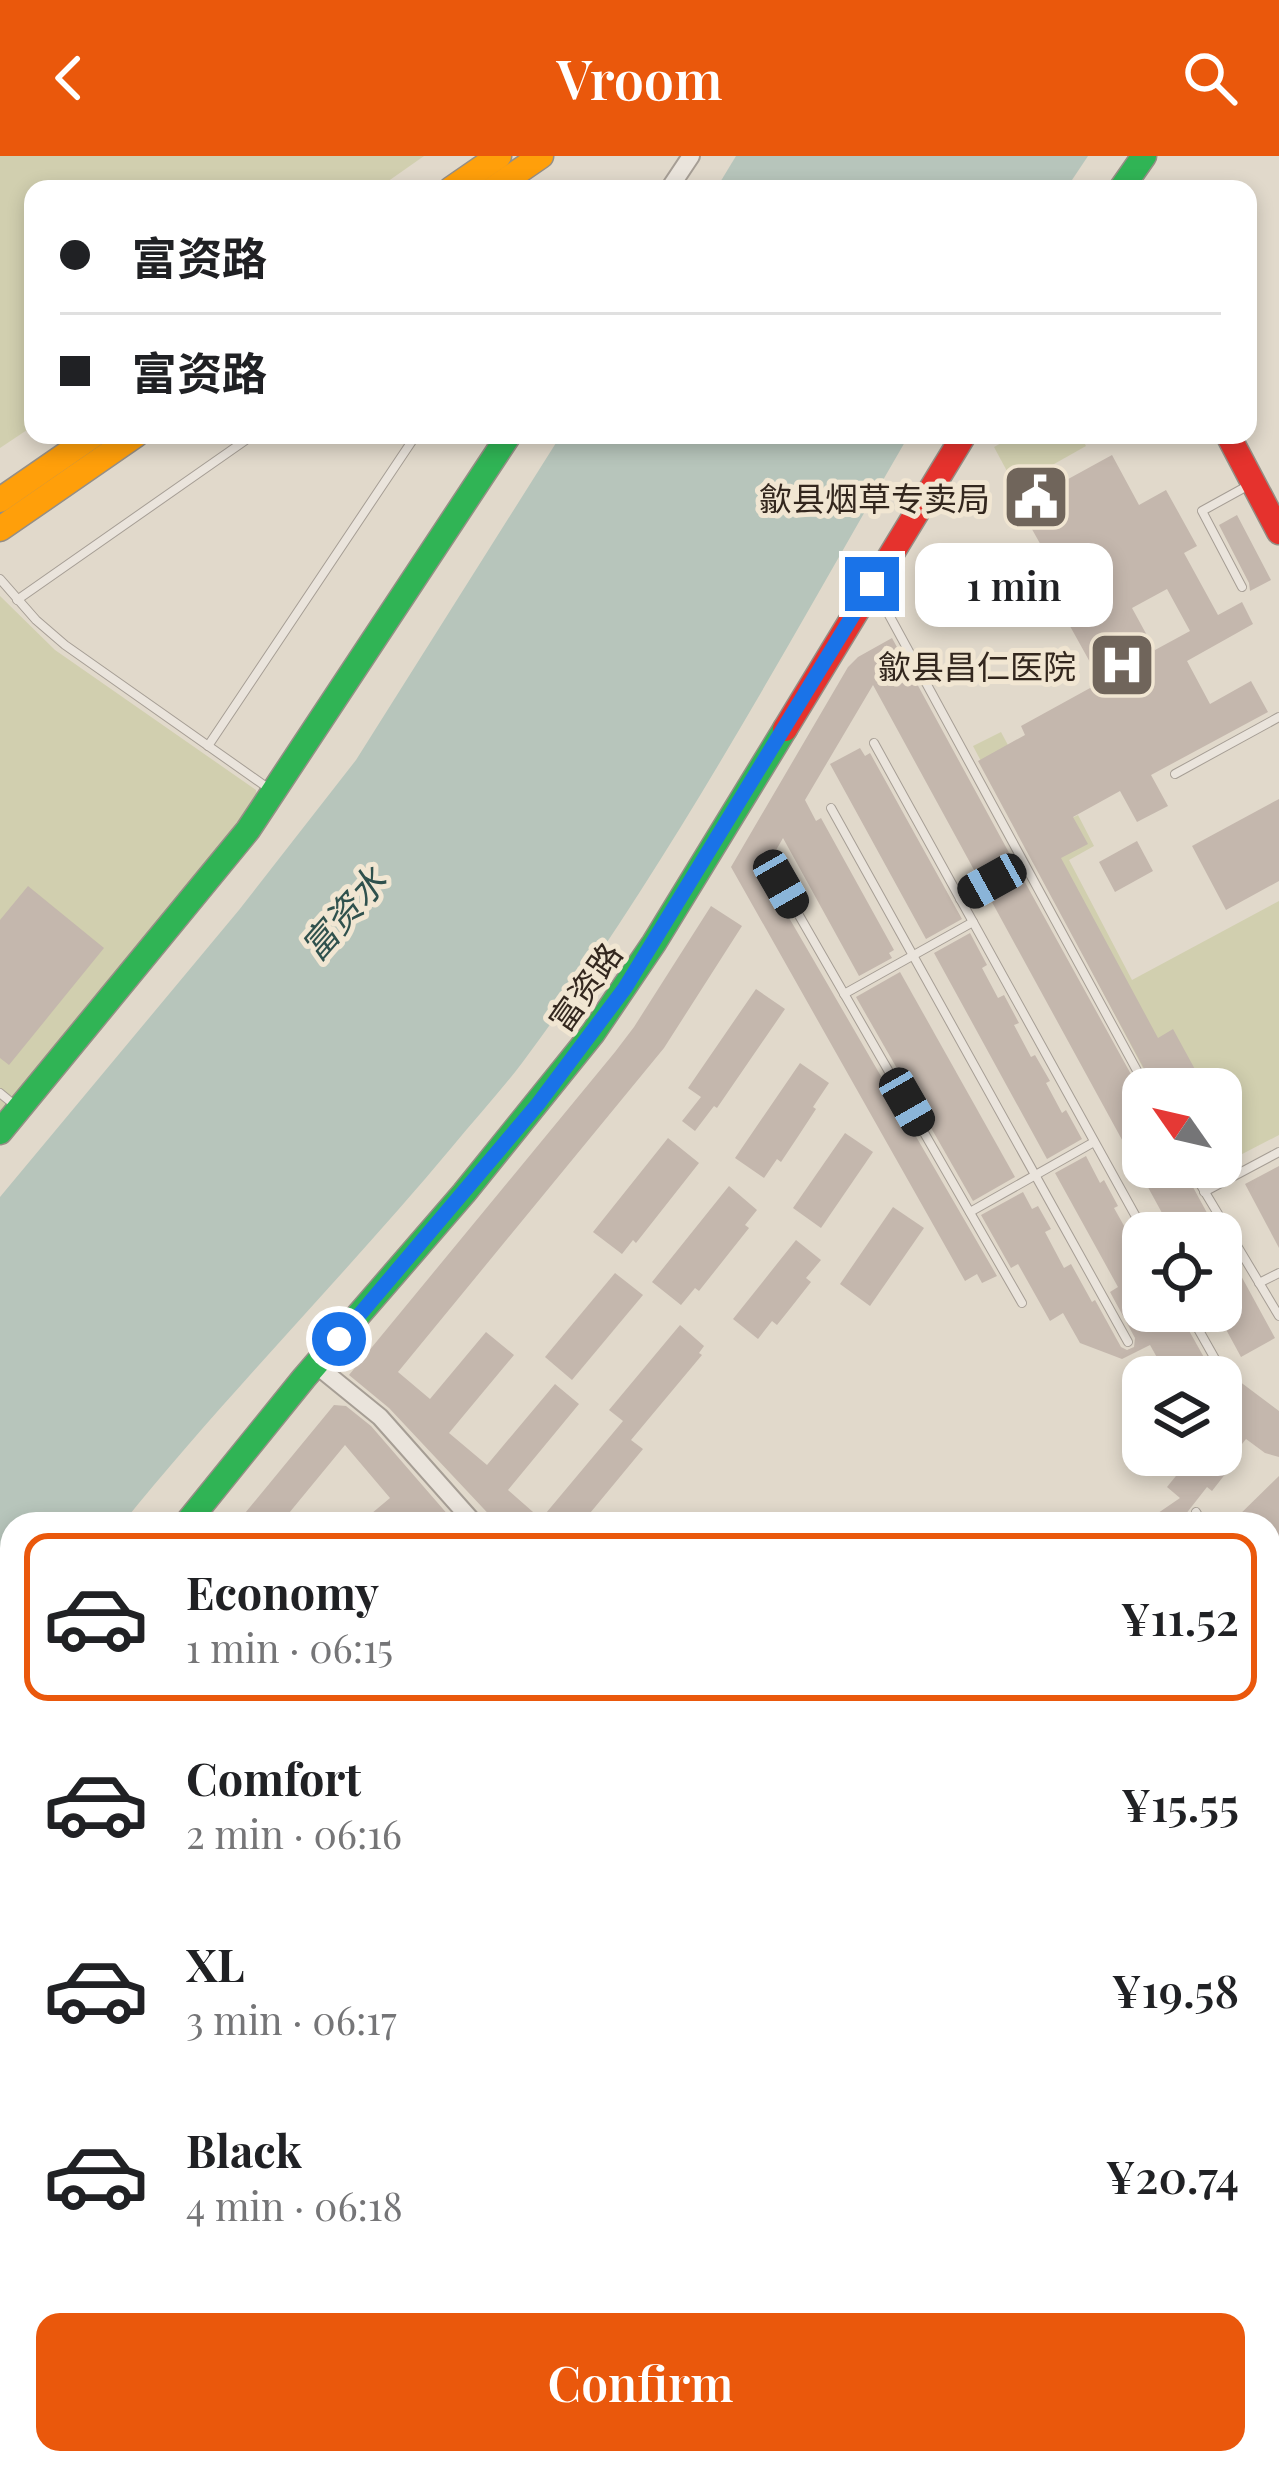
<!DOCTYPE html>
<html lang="en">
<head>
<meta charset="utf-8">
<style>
	:root { --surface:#fff; --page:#f2f2f2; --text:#202124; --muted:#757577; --line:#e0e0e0; --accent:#ea580c }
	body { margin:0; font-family:"Playfair Display","Noto Sans SC",serif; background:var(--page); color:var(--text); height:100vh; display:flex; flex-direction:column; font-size:45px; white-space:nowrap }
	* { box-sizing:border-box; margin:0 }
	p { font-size:39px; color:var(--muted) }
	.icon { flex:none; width:66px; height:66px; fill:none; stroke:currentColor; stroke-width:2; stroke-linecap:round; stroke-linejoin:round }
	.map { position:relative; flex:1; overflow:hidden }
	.side { position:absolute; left:0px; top:1356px; width:1281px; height:963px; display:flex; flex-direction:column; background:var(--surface); border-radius:36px 36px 0 0; box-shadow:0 6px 18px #0003 }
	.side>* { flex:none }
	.top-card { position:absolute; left:24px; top:24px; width:1233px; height:264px; border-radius:24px; box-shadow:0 6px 18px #0003; display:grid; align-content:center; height:264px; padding:0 36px; background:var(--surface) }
	.needle { width:78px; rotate:304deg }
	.fabs { position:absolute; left:1122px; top:912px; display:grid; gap:24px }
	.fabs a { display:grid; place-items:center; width:120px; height:120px; border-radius:24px; background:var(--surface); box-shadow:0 6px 18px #0003; font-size:60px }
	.end { position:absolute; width:54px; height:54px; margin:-27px; border:15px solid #1a73e8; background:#fff; box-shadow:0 0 0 6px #fff }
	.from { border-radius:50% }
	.bubble { position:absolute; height:84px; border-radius:24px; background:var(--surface); box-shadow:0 6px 18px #0003; font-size:39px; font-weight:600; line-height:84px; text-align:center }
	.car { position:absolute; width:36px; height:72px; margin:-36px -18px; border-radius:15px; box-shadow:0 0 9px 3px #0007; background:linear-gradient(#222 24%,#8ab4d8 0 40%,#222 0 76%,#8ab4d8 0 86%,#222 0) }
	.top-card b { display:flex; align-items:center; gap:42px; height:114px; font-size:45px }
	.top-card b+b { border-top:3px solid var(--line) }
	.top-card i { width:30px; height:30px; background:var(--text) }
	ul { padding:21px 0 0; list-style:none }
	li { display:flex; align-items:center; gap:36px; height:168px; margin:0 24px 18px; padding:0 12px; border:6px solid transparent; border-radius:24px }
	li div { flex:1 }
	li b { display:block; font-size:45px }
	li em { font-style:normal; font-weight:600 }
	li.current { border-color:var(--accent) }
	li>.icon { width:108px; height:108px; stroke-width:1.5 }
	.action { display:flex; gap:24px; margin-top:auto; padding:24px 36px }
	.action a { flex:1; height:138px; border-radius:24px; background:var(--accent); color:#fff; font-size:48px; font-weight:600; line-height:138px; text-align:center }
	header { display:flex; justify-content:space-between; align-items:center; height:156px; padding:0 36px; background:var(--accent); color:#fff; font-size:54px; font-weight:600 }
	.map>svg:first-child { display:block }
</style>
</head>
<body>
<header><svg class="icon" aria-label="back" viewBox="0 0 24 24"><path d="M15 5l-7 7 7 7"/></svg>Vroom<svg class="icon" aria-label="search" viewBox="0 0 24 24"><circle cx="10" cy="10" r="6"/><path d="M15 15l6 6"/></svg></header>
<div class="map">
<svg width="1279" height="2318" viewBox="0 0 1279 2318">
	<rect width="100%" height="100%" fill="#e1d9cb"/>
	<g fill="#d1cfaf">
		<path d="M 0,0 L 424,0 L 377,33 L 33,33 L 33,270 L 0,292 Z"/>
		<path d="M 1016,279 L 1080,279 L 1086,290 L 1015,330 L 994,291 Z"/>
		<path d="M 0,440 L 55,494 L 256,634 L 258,647 L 0,956 Z"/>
		<path d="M 1001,576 L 1052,672 L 1078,659 L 1094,690 L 1069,704 L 1132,824 L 1279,745 L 1279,979 L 1221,1009 L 1221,933 L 1154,933 L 973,590 Z"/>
	</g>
	<g fill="#b7c5bb">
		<path d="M 736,0 L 1088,0 L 1066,33 L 716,33 Z"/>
		<path d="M 561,279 L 909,279 C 786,491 669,710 522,907 C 500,936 475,963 452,991 C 345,1119 227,1238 122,1368 L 12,1368 L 12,1503 L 0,1514 L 0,1041 L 239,754 L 356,604 Z"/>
	</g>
	<g fill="#c4b7ad" fill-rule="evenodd">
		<path d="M 1112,299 L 1139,349 L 1166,334 L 1197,390 L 1184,397 L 1218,459 L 1242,446 L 1253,468 L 1187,505 L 1210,548 L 1251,525 L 1268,556 L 1151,619 L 1168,650 L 1137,666 L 1120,635 L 1073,661 L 1088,688 L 1061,702 L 1158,882 L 1173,873 L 1197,917 L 1181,926 L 1185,933 L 1155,933 L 978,605 L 1025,579 L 1021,570 L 1101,526 L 1035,407 L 1047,400 L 1019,350 ZM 1167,433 L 1190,475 L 1155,494 L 1132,452 Z"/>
		<path d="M 1237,359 L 1271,424 L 1250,435 L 1249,427 L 1219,369 Z"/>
		<path d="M 892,482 L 1013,704 L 979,723 L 873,529 L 805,644 L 816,665 L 821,662 L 894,794 L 889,797 L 892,802 L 859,820 L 783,682 L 763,717 L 997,1120 L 982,1127 L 977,1118 L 965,1125 L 731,711 L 848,511 L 858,501 Z"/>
		<path d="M 860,592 L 865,600 L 870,597 L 962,763 L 926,783 L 830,608 Z"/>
		<path d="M 1279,643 L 1279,725 L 1226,754 L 1192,690 Z"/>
		<path d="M 1137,685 L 1153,715 L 1115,736 L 1099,706 Z"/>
		<path d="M 1021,719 L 1143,940 L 1143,1011 L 1182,1011 L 1212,1066 L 1191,1077 L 1173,1077 L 987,737 Z"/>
		<path d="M 28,730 L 104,792 L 9,909 L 0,902 L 0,764 Z"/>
		<path d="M 711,750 L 742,770 L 664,892 L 398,1216 L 430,1243 L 486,1176 L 514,1199 L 449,1277 L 487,1309 L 555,1228 L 579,1248 L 508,1334 L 541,1363 L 623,1265 L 609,1254 L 680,1169 L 704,1190 L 699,1197 L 702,1199 L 631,1284 L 643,1293 L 581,1368 L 498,1368 L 389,1252 L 349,1219 L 615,896 L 634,871 Z"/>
		<path d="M 970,777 L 987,809 L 982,812 L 998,842 L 1004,839 L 1019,867 L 1014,869 L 1031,901 L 1035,899 L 1050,925 L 1046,927 L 1062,957 L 1066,954 L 1082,983 L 1047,1003 L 934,797 Z"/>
		<path d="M 900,816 L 1015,1021 L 973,1045 L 856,841 Z"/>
		<path d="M 756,833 L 785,853 L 717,952 L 714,950 L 695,975 L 682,965 L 701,941 L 688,932 Z"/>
		<path d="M 800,907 L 829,927 L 813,951 L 816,953 L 799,979 L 781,1006 L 777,1003 L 764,1022 L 735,1002 Z"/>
		<path d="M 845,977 L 873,996 L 821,1072 L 793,1052 Z"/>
		<path d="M 668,982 L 699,1007 L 636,1087 L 633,1084 L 622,1098 L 593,1076 Z"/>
		<path d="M 1086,1000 L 1100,1027 L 1104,1024 L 1118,1050 L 1114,1052 L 1132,1084 L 1136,1081 L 1143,1094 L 1143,1155 L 1178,1155 L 1215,1221 L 1168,1221 L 1150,1189 L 1122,1203 L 1080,1187 L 1063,1157 L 1050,1165 L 1018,1108 L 1011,1112 L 981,1059 L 1023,1036 L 1032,1053 L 1038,1050 L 1051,1073 L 1045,1076 L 1064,1112 L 1071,1108 L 1092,1146 L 1095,1144 L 1121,1191 L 1127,1194 L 1134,1191 L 1135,1182 L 1110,1136 L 1118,1131 L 1055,1017 Z"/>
		<path d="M 1279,1010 L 1279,1092 L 1245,1028 Z"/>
		<path d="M 729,1030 L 757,1054 L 745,1069 L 749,1072 L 699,1135 L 695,1132 L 681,1149 L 652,1126 Z"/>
		<path d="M 893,1051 L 924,1072 L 870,1150 L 840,1128 Z"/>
		<path d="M 1221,1083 L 1275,1182 L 1241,1201 L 1216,1155 L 1221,1155 Z"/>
		<path d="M 796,1084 L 821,1104 L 806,1122 L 811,1126 L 789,1154 L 777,1169 L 772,1165 L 758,1183 L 733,1163 Z"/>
		<path d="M 615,1117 L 643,1139 L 572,1224 L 545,1201 Z"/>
		<path d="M 1239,1225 L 1279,1255 L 1279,1301 L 1265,1297 L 1246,1283 L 1222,1313 L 1226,1317 L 1212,1335 L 1207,1331 L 1178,1368 L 1142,1368 L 1180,1342 L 1167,1331 L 1193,1299 L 1221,1299 L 1221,1250 Z"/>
		<path d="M 334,1249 L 346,1250 L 371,1270 L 456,1368 L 359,1368 L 390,1342 L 345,1289 L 280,1368 L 236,1368 Z"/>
		<path d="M 1279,1320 L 1279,1384 L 1269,1374 L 1269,1368 L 1230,1368 Z"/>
	</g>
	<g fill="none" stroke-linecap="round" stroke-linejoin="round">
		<g stroke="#a69e95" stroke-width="10">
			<g id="lane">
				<path d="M 0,423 L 36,464 L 65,489 L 268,632"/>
				<path d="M 1242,431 L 1202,355 L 1251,328"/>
				<path d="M 876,435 L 1147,933"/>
				<path d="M 17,444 L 253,279"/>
				<path d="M 874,587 L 1145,1077"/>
				<path d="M 208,590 L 416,279"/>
				<path d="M 1175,618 L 1279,561"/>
				<path d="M 831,652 L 1128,1186"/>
				<path d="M 781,728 L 1022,1147"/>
				<path d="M 960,743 L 1023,708"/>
				<path d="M 844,838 L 973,766"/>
				<path d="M 0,937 L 17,951"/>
				<path d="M 1190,1011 L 1279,1160"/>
				<path d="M 1204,1036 L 1279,996"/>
				<path d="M 970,1056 L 1094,986"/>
				<path d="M 1259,1127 L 1279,1117"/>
				<path d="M 1188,1155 L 1219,1210"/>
				<path d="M 1196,1356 L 1203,1368"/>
				<path d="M 1269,1519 L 1279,1547"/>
				<path d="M 1269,1690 L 1279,1683"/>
				<path d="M 1269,1859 L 1279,1869"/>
				<path d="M 0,1931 L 12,1917"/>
				<path d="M 1269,1939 L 1279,1951"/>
				<path d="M 1269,2112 L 1270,2129 L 1279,2140"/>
				<path d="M 10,2113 L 12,2116"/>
				<path d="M 0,2163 L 12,2190"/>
				<path d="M 1269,2226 L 1279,2218"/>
				<path d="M 0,2232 L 12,2225"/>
				<path d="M 114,2307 L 121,2318"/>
				<path d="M 194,2318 L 204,2307"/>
			</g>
		</g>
		<g stroke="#a69e95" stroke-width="20">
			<g id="street">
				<path d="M 669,33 L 691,0"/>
				<path d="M 316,1209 L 380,1261 L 475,1368"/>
				<path d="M 1131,2307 L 1140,2318"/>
			</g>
		</g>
		<g stroke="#958e85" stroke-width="27">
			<g id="fast">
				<path d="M 1121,33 L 1144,0"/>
				<path d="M 0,976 L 248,674 L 509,279"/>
				<path d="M 186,1368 L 304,1222 L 464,1037 L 593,877 L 654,787 L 785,573"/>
				<path d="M 539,2307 L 552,2318"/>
				<path d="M 899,2318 L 913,2307"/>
			</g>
		</g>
		<g stroke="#958e85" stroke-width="27">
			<g id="slow">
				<path d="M 451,33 L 499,0"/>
				<path d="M 493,33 L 541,0"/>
				<path d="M 0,344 L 94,279"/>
				<path d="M 0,373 L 136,279"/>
				<path d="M 0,1582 L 12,1571"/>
				<path d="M 1269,1996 L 1279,1988"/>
				<path d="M 859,2318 L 873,2307"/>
			</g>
		</g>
		<g stroke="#958e85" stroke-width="27">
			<g id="jam">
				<path d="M 1228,279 L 1279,376"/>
				<path d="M 785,573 L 964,279"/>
				<path d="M 0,1824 L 12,1835"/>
				<path d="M 1269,2027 L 1279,2019"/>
			</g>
		</g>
		<use href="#lane" stroke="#eae4dc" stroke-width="8"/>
		<use href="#street" stroke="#eae4dc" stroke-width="16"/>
		<use href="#fast" stroke="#30b455" stroke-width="24"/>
		<use href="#slow" stroke="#ff9f0a" stroke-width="24"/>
		<use href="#jam" stroke="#e5322d" stroke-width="24"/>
	</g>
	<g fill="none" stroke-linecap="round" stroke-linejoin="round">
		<path stroke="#1a73e8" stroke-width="15" d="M 339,1183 L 538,948 L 625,832 L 872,428"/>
	</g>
	<defs>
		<g id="civic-square" transform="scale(3.45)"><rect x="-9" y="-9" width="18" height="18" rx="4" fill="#70655b" stroke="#f1e6d2"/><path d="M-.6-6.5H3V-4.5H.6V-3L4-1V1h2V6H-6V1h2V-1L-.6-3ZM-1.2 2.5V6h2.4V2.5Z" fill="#fff"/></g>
		<g id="hospital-square" transform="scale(3.45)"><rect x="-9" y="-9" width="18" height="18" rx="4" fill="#70655b" stroke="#f1e6d2"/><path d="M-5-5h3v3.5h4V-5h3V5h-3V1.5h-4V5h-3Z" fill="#fff"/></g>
	</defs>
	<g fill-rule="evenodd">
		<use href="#civic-square" x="1036" y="341"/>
		<use href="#hospital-square" x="1122" y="509"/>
	</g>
	<g text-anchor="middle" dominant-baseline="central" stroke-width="10" stroke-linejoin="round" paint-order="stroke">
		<g font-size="33" fill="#33271e" stroke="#f1e6d2" text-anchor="end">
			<text x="990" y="341">歙县烟草专卖局</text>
			<text x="1076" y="509">歙县昌仁医院</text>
		</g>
		<g font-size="33" fill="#33271e" stroke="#f1e6d2">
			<text transform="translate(584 830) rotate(-55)">富资路</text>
		</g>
		<g font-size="36" font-style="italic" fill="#2f514d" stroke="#f1e6d2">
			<text transform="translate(342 757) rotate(-49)">富资水</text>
		</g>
	</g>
</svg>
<div class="fabs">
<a><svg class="needle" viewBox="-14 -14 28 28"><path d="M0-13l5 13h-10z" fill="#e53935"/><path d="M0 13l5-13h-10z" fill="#757577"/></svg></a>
<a><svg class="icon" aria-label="locate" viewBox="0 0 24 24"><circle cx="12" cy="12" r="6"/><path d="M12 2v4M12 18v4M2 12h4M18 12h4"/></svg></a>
<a><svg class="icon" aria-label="layers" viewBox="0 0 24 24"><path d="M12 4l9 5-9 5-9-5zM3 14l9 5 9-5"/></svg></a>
</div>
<i class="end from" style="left:339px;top:1183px"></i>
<i class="end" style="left:872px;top:428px"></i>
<div class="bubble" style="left:915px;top:387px;width:198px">1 min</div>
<i class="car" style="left:992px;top:725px;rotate:241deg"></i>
<i class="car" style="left:781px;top:728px;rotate:150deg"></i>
<i class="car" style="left:907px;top:946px;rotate:150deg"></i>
<div class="top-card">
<b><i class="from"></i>富资路</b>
<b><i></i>富资路</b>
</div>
<section class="side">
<ul>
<li class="current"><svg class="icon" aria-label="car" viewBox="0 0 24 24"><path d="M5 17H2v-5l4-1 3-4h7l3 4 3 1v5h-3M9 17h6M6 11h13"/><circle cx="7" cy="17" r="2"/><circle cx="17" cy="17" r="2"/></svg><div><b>Economy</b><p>1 min · 06:15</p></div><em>¥11.52</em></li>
<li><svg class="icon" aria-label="car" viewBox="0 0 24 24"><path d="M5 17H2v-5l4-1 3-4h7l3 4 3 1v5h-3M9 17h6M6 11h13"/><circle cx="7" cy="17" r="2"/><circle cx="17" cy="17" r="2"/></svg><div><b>Comfort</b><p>2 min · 06:16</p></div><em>¥15.55</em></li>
<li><svg class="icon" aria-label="car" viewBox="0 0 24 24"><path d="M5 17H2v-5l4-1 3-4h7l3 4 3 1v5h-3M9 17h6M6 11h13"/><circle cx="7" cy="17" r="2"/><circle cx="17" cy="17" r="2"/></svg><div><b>XL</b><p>3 min · 06:17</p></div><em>¥19.58</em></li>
<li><svg class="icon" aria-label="car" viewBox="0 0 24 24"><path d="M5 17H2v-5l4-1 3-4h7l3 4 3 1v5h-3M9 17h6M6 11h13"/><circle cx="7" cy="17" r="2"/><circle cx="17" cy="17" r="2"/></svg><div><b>Black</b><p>4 min · 06:18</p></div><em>¥20.74</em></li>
</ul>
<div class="action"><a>Confirm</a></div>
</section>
</div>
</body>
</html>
